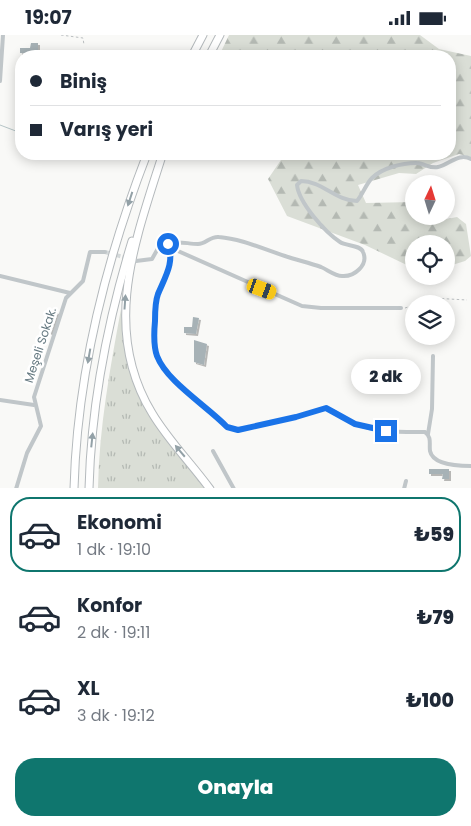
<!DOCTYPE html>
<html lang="tr">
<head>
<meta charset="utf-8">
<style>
	:root { --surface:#fff; --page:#f6f6f7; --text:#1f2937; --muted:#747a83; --line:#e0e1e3; --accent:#0f766e }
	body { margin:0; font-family:Poppins,sans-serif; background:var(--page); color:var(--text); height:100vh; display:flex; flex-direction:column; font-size:19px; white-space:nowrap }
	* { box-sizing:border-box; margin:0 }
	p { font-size:16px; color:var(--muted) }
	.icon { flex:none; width:28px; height:28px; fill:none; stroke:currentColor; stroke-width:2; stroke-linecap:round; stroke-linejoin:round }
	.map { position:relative; height:453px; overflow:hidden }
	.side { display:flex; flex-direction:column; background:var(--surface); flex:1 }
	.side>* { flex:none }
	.guide { position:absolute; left:15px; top:15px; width:441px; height:110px; border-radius:20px; box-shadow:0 2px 12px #0003; display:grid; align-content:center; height:110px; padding:0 15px; background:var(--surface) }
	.needle { width:32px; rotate:4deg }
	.fabs { position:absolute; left:405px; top:140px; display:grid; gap:10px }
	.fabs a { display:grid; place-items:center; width:50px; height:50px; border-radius:50%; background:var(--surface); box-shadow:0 2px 12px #0003; font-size:25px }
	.end { position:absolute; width:22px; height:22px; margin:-11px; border:6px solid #1a73e8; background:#fff; box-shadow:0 0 0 2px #fff }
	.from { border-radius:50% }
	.bubble { position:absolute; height:35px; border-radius:18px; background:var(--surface); box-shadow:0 2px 12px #0003; font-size:16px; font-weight:800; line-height:35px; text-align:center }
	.car { position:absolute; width:15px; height:30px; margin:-15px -8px; border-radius:6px; box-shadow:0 0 4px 1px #0007; background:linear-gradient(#f5c518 24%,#345 0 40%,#f5c518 0 76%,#345 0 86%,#f5c518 0) }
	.guide b { display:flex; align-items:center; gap:18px; height:48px; font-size:19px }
	.guide b+b { border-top:1px solid var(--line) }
	.guide i { width:12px; height:12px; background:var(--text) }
	ul { padding:9px 0 0; list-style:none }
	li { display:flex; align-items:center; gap:15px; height:75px; margin:0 10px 8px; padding:0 5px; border:2px solid transparent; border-radius:20px }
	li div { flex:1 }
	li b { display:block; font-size:19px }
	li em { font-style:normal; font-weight:800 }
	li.active { border-color:var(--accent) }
	li>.icon { width:45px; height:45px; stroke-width:1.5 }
	.cta { display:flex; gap:10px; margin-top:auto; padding:10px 15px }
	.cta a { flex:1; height:58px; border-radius:20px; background:var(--accent); color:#fff; font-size:20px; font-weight:800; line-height:58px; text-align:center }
	.status { display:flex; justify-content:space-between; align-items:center; height:35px; padding:0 25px; background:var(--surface); direction:ltr }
	.status svg { height:14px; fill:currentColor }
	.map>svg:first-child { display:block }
</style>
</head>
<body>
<div class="status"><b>19:07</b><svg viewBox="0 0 49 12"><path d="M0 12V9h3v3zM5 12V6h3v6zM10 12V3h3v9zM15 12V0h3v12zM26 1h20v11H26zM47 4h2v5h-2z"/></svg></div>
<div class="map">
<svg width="471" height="454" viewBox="0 0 471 454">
	<defs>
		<pattern id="grass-tufts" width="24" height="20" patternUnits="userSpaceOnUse" patternTransform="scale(1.25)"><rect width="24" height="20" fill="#daded6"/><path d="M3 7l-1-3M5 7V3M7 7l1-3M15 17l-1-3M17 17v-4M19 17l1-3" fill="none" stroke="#b4b9b3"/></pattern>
		<pattern id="forest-firs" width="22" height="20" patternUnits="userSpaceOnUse" patternTransform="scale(1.25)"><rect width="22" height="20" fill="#daded6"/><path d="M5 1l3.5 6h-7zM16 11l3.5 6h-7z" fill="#b4b9b3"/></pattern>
		<filter id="shadow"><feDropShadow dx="2" dy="2" stdDeviation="0" flood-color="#0004"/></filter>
	</defs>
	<rect width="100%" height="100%" fill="#f9f9f7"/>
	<path fill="url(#grass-tufts)" d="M 121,274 C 123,301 125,331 137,356 C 154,392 181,422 204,453 L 98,454 C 99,393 110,334 121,274 Z"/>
	<path fill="url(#forest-firs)" d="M 229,0 L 420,0 L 439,14 L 471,21 L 471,122 L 459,119 L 433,128 L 416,139 L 399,138 L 358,150 L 366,168 L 414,167 L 414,181 L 437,181 L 442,185 L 457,182 L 466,189 L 471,221 L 465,226 L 446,232 L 446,209 L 414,209 L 413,233 L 365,210 L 287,181 L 268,144 L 285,119 L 450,119 L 450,21 L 277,21 L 271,17 L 260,16 L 256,21 L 219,21 Z"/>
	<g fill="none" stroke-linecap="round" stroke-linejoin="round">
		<path stroke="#b7c6c8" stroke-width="1" d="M 0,90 L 21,98"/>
	</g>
	<g fill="#a7b2b6" filter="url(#shadow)">
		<path d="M 31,8 L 38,8 L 38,19 L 20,18 L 20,13 L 30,13 Z"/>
		<path d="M 50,276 L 58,277 L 51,298 L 43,296 L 44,292 L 48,291 Z"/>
		<path d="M 193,282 L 199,283 L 196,299 L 184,298 L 184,292 L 192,292 Z"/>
		<path d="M 194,305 L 207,309 L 204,330 L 194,327 Z"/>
		<path d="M 429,434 L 449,434 L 449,444 L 442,444 L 443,439 L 429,439 Z"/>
	</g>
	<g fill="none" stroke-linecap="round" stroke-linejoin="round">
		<path stroke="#d4d9da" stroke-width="4" stroke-dasharray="4 2" stroke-linecap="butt" d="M 105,217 L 127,223"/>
		<g stroke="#b4b9bc" stroke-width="9">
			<g id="highway">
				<path d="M 192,21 L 203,0"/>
				<path d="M 209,21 L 220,0"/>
				<path d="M 162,121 C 135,206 101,294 152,378 C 168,405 191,428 210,454"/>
				<path d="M 74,454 C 77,339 106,225 147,119"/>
				<path d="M 89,454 C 91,370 108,285 132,206"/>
			</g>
		</g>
		<g stroke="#bbbfc1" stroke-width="1" stroke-dasharray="2.5 2.5" stroke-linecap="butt">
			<path d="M 61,0 L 83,3 L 84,10"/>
			<path d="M 418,269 L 432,263 L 467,265"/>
			<path d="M 405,273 L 414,270"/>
		</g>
		<g stroke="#c0c6c9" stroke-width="4">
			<path d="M 0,46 L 3,0"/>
			<path d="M 168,209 C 176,205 188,209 198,209 C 206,209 210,201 219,202 C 242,204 263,214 285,221 C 297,225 310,228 321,232 C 328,235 335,241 342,241 C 354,242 369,230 363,217 C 361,210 346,211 340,207 C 325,197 299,168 297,150 L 301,146 C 322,146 336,166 357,166 C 363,159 366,149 372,143 C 382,133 402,128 416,128 C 424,128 430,134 438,132 C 449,130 459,117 471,124"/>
			<path d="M 169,212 L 302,271 L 321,273 L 401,273"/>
			<path d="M 136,226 L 152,224 L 161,208 L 168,209 C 175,227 165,242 158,259 C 155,267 155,278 155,286 C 154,297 153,310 157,321 C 167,348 207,371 227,392 L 238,395 L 296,382 L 326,373 C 336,376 344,384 354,388 C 377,398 400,397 425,397 C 432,402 429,409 430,416 C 433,430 460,431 471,431"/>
			<path d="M 0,241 L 70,258"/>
			<path d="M 0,365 L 34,370"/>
			<path d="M 428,399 L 432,374 L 433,321"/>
			<path d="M 213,416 L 234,454"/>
			<path d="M 16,454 L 27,418 L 41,391 L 34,362 L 66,263 L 83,246 L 90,217 L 105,217"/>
			<path d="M 404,454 L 406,446"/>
		</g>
		<use href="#highway" stroke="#fff" stroke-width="7"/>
	</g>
	<defs><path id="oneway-solid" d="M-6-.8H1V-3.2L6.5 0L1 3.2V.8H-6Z" transform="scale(1.25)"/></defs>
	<g fill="#93a1a7">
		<use href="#oneway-solid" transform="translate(130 164) rotate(108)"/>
		<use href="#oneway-solid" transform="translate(125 267) rotate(-86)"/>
		<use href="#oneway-solid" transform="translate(89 321) rotate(100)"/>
		<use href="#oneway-solid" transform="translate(92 405) rotate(-84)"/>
		<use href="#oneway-solid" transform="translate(180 416) rotate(-130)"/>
	</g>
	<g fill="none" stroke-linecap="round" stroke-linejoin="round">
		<path stroke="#1a73e8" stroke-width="6" d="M 168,209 C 175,227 165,242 158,259 C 155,267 155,278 155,286 C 154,297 153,310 157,321 C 167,347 207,371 227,392 L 238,395 L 296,382 L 326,373 L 355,389 L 386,396"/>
	</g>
	<g text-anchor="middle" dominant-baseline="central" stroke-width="5" stroke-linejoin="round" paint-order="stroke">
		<g font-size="12" fill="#657981" stroke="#fff">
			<text transform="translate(40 310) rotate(-72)">Meşeli Sokak.</text>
		</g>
	</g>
</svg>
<div class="fabs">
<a><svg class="needle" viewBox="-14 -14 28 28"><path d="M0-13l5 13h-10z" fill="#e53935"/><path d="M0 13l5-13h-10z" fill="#747a83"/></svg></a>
<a><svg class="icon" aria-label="locate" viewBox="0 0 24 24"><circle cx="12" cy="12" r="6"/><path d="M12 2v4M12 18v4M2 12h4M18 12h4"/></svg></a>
<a><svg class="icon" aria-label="layers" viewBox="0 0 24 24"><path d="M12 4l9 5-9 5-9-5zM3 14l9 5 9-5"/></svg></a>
</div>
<i class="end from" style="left:168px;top:209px"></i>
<i class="end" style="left:386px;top:396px"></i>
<div class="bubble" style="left:351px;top:324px;width:70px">2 dk</div>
<i class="car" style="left:262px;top:254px;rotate:110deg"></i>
<div class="guide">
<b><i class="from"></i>Biniş</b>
<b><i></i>Varış yeri</b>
</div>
</div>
<section class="side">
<ul>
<li class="active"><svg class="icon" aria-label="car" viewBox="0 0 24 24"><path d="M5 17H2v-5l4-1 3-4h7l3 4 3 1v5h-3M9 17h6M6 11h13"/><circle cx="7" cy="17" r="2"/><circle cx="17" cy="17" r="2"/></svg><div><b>Ekonomi</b><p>1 dk · 19:10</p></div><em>₺59</em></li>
<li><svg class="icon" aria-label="car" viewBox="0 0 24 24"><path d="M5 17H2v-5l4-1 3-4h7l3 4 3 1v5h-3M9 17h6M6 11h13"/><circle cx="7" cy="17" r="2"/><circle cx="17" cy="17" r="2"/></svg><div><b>Konfor</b><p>2 dk · 19:11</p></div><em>₺79</em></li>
<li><svg class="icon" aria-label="car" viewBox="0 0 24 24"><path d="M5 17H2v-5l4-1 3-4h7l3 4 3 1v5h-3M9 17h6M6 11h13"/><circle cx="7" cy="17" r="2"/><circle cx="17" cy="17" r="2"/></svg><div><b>XL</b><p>3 dk · 19:12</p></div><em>₺100</em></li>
</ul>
<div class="cta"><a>Onayla</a></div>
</section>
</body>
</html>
